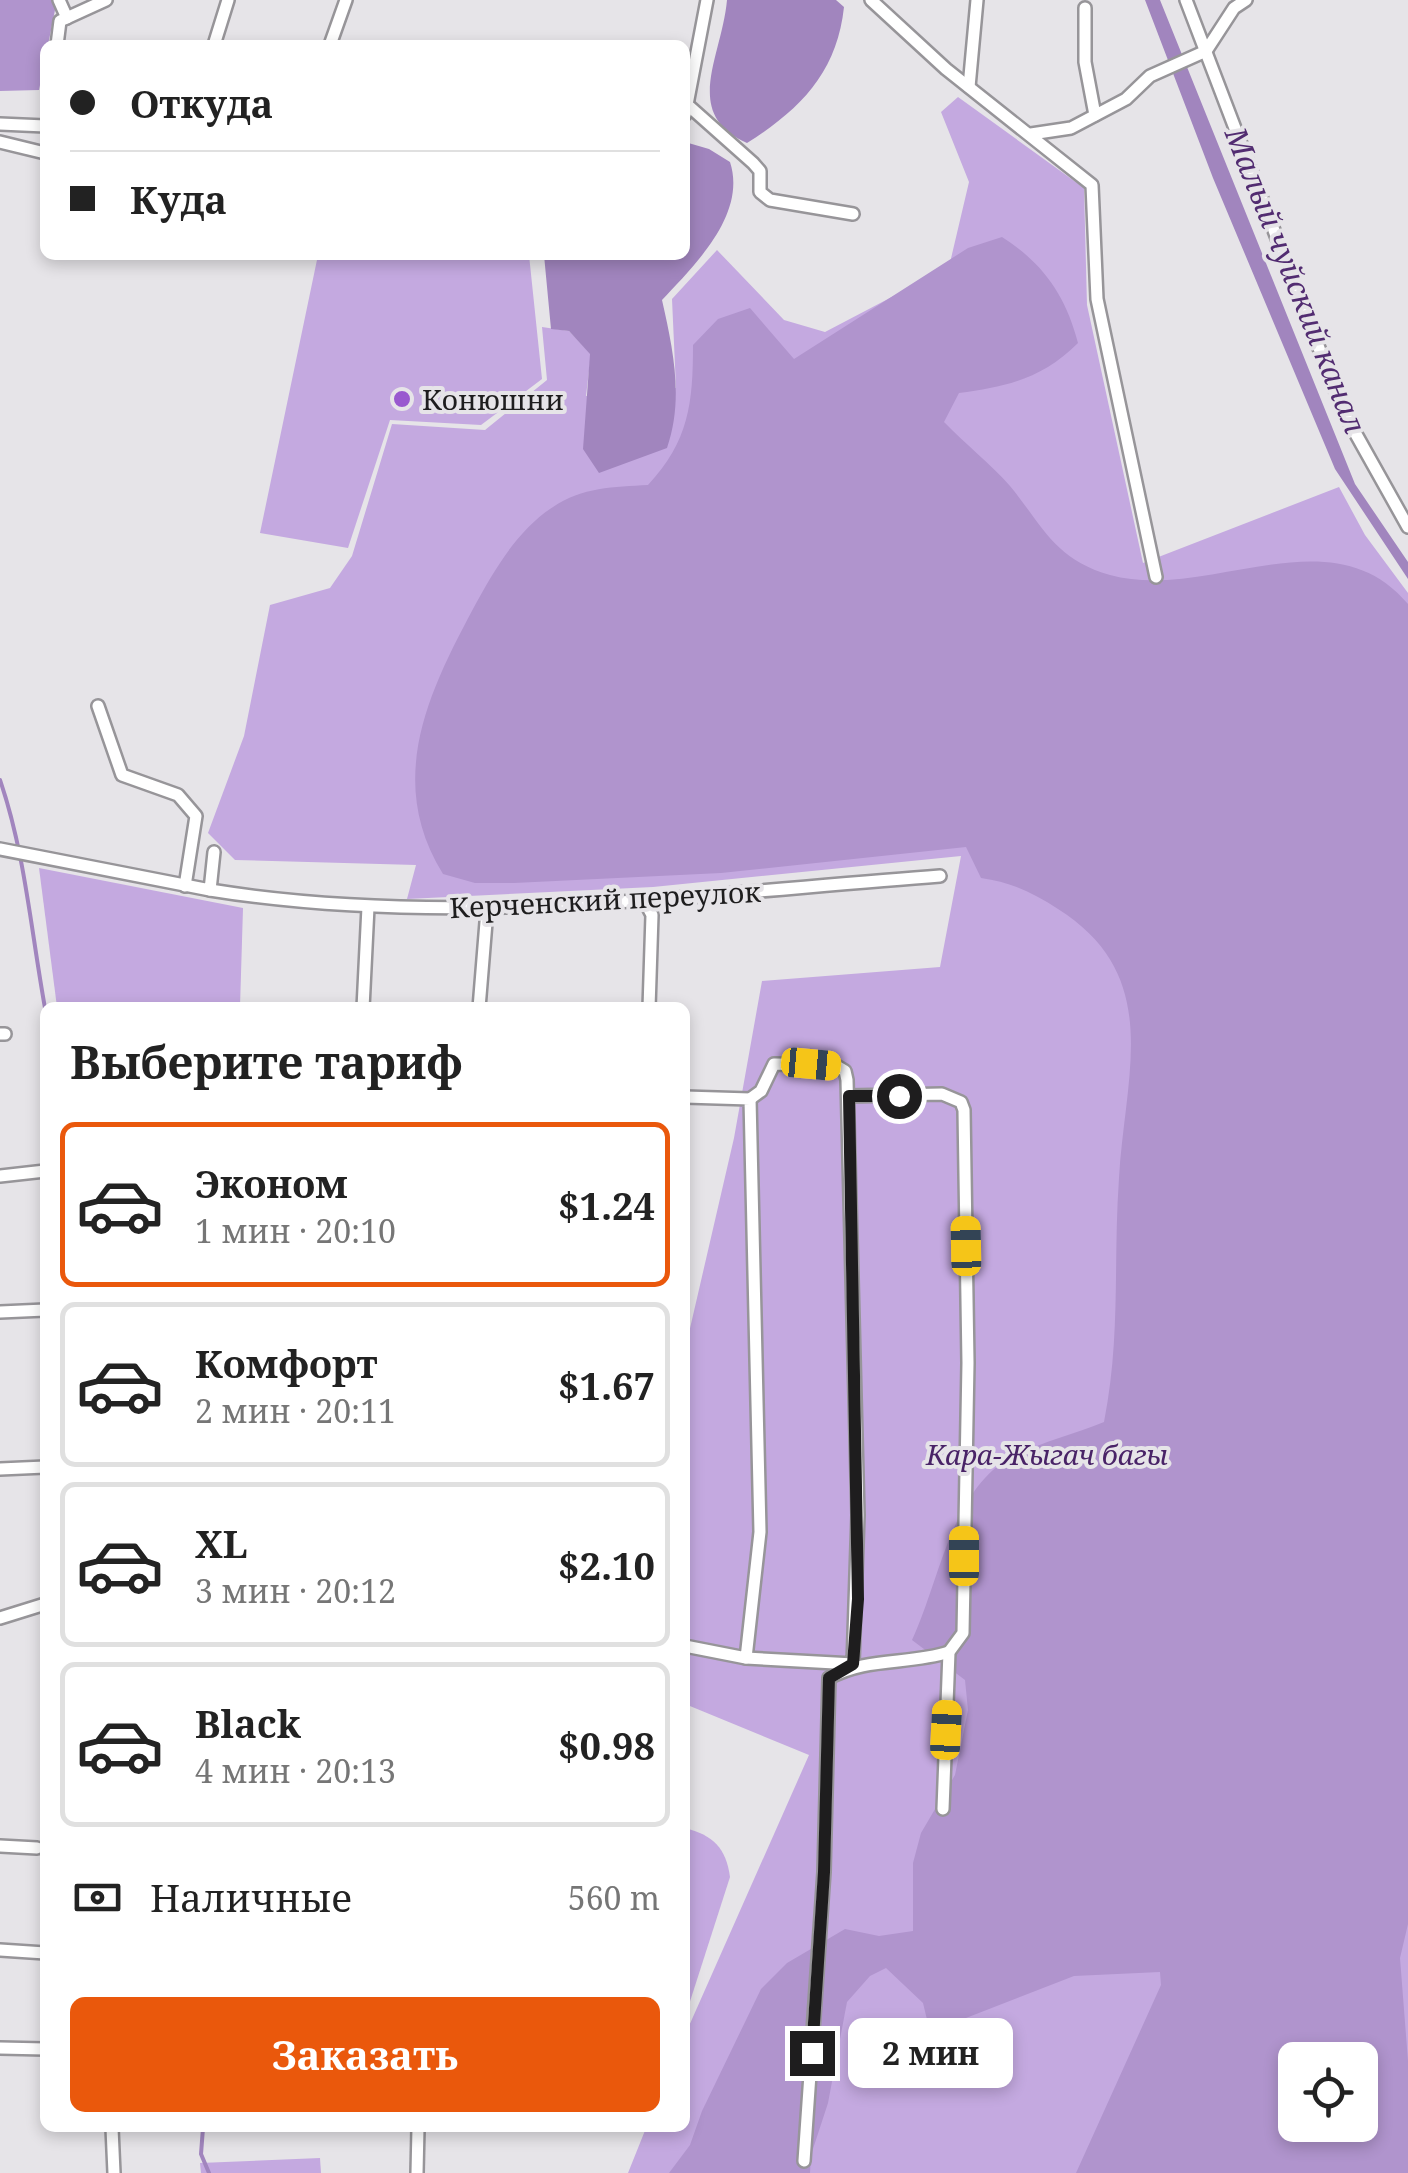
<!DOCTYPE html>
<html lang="ru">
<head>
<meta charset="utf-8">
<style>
	:root { --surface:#fff; --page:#f6f6f6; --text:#222; --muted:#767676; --line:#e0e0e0; --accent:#ea580c }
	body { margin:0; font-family:"Noto Serif",serif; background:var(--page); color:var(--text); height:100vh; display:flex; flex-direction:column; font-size:38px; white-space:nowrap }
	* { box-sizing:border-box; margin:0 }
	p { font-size:32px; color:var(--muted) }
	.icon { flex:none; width:55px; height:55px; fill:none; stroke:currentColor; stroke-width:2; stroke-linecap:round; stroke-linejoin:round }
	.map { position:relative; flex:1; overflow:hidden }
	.panel { position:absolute; left:40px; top:1002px; width:650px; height:1130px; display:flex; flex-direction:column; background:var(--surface); border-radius:15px; box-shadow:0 5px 15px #0003 }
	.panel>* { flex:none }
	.hud { position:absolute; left:40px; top:40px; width:650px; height:220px; border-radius:15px; box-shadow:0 5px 15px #0003; display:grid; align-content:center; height:220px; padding:0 30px; background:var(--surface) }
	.fabs { position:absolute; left:1278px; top:2042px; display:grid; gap:20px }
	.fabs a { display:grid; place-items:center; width:100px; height:100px; border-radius:15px; background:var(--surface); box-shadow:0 5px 15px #0003; font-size:50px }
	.end { position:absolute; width:45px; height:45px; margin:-22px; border:12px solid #1e1d1e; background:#fff; box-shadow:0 0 0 5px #fff }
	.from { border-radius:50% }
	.bubble { position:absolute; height:70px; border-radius:15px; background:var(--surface); box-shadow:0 5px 15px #0003; font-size:32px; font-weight:700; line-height:70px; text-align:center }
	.car { position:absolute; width:30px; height:60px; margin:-30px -15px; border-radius:12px; box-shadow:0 0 8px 2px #0007; background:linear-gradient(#f5c518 24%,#345 0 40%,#f5c518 0 76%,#345 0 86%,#f5c518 0) }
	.hud b { display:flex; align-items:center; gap:35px; height:95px; font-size:38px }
	.hud b+b { border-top:2px solid var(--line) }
	.hud i { width:25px; height:25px; background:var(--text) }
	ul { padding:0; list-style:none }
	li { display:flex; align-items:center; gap:30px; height:165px; margin:0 20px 15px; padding:0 10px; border:5px solid var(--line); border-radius:15px }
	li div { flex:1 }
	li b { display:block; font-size:38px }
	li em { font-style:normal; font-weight:700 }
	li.current { border-color:var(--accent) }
	li>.icon { width:90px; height:90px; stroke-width:1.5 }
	h2 { padding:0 30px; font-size:45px; line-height:120px }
	.pay { display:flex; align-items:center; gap:25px; height:110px; padding:0 30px; font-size:38px }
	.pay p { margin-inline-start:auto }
	.button { display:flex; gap:20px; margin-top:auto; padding:20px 30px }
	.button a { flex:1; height:115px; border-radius:15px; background:var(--accent); color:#fff; font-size:40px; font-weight:700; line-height:115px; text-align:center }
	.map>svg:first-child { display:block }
</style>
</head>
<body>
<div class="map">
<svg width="1408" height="2173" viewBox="0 0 1408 2173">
	<rect width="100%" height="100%" fill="#e6e4e8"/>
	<g fill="#c4a9e0" fill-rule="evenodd">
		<path d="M 958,97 L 1084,188 L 1087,305 L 1143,563 L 1339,487 L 1365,535 L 1408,593 L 1408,2173 L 628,2173 L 646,2128 L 685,2128 L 685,2035 L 809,1755 L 685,1704 L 685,1350 L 734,1138 L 762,981 L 940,967 L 961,856 L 653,887 L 407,899 L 416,865 L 235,860 L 208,833 L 244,736 L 270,605 L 330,588 L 352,556 L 392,424 L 485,430 L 547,380 L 542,327 L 569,331 L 591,354 L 586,396 L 676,388 L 672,299 L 717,250 L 784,320 L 825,332 L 949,267 L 969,182 L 941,112 ZM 1295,2060 L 1360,2060 L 1360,2125 L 1295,2125 Z"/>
		<path d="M 318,255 L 529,255 L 542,379 L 481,425 L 390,420 L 348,548 L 260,533 Z"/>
		<path d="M 39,868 L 243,908 L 240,1007 L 57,1007 Z"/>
		<path d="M 685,1828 C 713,1835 726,1848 730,1877 L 685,2017 Z"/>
		<path d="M 320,2158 L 321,2173 L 201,2173 L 200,2163 Z"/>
	</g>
	<g fill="#b094cd" fill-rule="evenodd">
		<path d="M 0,0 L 54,0 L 56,5 L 39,90 L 0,91 Z"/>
		<path d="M 1002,237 C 1043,263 1066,296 1078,343 C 1043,378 1007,387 959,393 L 944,422 C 965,444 990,463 1010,486 C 1043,526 1054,559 1110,575 C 1208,602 1331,512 1408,604 L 1408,1924 L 1400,1958 L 1408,2061 L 1408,2173 L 1076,2173 L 1161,1985 L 1160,1972 L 1074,1976 L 930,2032 L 923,2003 L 886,1968 L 870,1976 L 847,2002 L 828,2103 L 811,2155 L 810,2173 L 669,2173 L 690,2145 L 702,2111 L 761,1989 L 787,1963 L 845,1929 L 879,1936 L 913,1931 L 913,1863 L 921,1833 L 955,1775 L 968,1710 L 965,1680 L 912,1640 C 939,1583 951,1491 1010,1458 C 1040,1442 1073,1435 1104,1422 C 1121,1336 1113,1263 1119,1178 C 1125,1074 1164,976 1058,909 C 1033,893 1011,882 981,878 L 966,847 L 721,873 L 514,883 L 475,883 L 443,874 C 386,782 427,695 473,609 C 493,572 517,530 553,507 C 582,487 614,487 648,485 C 689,441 693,403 693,345 L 718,319 L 750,308 L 794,359 L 968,248 ZM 1295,2060 L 1360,2060 L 1360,2125 L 1295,2125 Z"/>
	</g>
	<g fill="#a185be">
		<path d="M 727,0 L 836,0 L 844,7 C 837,72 801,109 747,143 C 681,114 722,57 727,0 Z"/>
		<path d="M 1145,0 L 1160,0 L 1355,484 L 1408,562 L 1408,579 L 1335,469 L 1213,178 Z"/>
		<path d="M 685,142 L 709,149 L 730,162 C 747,214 695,265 662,300 C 673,349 684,399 667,448 L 599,473 L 583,449 L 590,354 L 569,331 L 551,329 L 544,255 L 685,255 Z"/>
	</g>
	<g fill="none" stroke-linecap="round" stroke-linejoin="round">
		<g stroke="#a185be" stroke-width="4">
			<path d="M 0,780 C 25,853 31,931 45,1008"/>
			<path d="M 203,2128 L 201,2154 L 209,2173"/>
		</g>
		<g stroke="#979599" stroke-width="16">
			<g id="minor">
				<path d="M 59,0 L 67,18"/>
				<path d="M 871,0 L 946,69 L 1092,185 L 1097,299 L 1156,577"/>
				<path d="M 1186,0 L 1343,411 L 1408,527"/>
				<path d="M 1085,8 L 1085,62 L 1095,115"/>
				<path d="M 57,45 L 60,21 L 106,0"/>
				<path d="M 214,45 L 228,0"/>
				<path d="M 330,45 L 346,0"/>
				<path d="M 969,87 L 977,0"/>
				<path d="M 690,107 L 753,163 L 760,171 L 760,192 L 770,200 L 853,214"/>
				<path d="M 685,115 L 707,0"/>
				<path d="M 0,124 L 45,126"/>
				<path d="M 1031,134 L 1071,128 L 1126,99 L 1150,76 L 1206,51 L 1234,8 L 1246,0"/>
				<path d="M 0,142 L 45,153"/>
				<path d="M 98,706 L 122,775 L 178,795 L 196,816 L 185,886"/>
				<path d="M 0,849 L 210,890 L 214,852"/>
				<path d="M 210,890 C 452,929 697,894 940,876"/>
				<path d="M 643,898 L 652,915 L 649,1008"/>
				<path d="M 363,1008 L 368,907"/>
				<path d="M 479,1008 L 487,910"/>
				<path d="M 0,1034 L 5,1034"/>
				<path d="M 849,1096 L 942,1094 L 961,1102 L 964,1110 L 968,1363 L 963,1633 L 949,1652 L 943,1809"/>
				<path d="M 685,1097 L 750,1099 L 760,1532 L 746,1658 L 685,1646"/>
				<path d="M 0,1176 L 45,1171"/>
				<path d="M 0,1312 L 45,1310"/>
				<path d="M 0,1469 L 45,1467"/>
				<path d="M 0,1618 L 45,1604"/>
				<path d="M 746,1658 L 853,1664 L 858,1515 L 847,1080 L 845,1071 L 835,1065 L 774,1064 L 761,1091 L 750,1099"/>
				<path d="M 0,1846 L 37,1848"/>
				<path d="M 0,1950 L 45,1953"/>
				<path d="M 0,2048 L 45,2049"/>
				<path d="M 112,2128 L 114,2173"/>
				<path d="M 804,2161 L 824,1872 L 829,1678 C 866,1657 909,1665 949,1652"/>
				<path d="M 417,2173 L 418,2128"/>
			</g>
		</g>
		<use href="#minor" stroke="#fff" stroke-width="11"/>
	</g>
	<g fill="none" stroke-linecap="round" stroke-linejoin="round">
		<path stroke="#1e1d1e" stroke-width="12" d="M 812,2053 L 824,1872 L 829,1678 L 853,1664 L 858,1599 L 849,1096 L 899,1096"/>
	</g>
	<circle fill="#9959cf" stroke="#e6e4e8" stroke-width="4" cx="402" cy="399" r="10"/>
	<g text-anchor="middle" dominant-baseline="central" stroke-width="8" stroke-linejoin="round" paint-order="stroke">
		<g font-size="28" fill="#1e1d1e" stroke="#e6e4e8" text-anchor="start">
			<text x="422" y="399">Конюшни</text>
		</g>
		<g font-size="28" fill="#1e1d1e" stroke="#e6e4e8">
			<text transform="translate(605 899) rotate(-3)">Керченский переулок</text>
		</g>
		<g font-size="28" font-style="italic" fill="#492367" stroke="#e6e4e8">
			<text x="1047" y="1454">Кара-Жыгач багы</text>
		</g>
		<g font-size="30" font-style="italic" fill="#522c71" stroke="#e6e4e8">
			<text transform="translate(1296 280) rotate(68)">Малый чуйский канал</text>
		</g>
	</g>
</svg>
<div class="fabs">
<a><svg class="icon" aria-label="locate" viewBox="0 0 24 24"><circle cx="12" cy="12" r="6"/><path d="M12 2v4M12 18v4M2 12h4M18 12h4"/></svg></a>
</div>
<i class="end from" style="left:899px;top:1096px"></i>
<i class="end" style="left:812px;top:2053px"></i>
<div class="bubble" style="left:848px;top:2018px;width:165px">2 мин</div>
<i class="car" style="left:811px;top:1064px;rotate:95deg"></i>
<i class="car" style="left:966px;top:1246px;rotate:359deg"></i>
<i class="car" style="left:964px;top:1556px;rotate:0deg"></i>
<i class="car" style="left:946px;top:1730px;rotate:3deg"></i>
<div class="hud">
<b><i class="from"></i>Откуда</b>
<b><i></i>Куда</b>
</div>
<section class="panel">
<h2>Выберите тариф</h2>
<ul>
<li class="current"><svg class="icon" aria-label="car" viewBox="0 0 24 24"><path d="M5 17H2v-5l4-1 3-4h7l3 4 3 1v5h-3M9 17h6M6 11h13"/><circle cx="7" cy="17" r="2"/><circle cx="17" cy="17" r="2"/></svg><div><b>Эконом</b><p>1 мин · 20:10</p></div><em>$1.24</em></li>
<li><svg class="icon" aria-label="car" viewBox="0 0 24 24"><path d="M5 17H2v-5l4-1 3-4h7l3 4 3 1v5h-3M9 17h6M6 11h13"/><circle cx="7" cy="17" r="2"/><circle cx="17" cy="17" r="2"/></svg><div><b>Комфорт</b><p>2 мин · 20:11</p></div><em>$1.67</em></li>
<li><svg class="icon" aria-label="car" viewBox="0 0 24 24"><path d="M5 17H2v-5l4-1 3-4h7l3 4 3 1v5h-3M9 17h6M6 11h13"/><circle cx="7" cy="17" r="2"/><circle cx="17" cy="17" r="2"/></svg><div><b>XL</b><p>3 мин · 20:12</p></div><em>$2.10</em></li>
<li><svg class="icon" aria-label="car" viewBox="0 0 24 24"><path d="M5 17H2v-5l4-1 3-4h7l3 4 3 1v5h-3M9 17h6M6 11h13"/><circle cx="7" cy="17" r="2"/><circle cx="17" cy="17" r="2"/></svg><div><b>Black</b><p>4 мин · 20:13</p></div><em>$0.98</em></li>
</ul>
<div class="pay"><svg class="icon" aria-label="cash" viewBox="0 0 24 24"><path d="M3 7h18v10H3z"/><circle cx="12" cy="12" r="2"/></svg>Наличные<p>560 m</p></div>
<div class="button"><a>Заказать</a></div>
</section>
</div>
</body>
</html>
